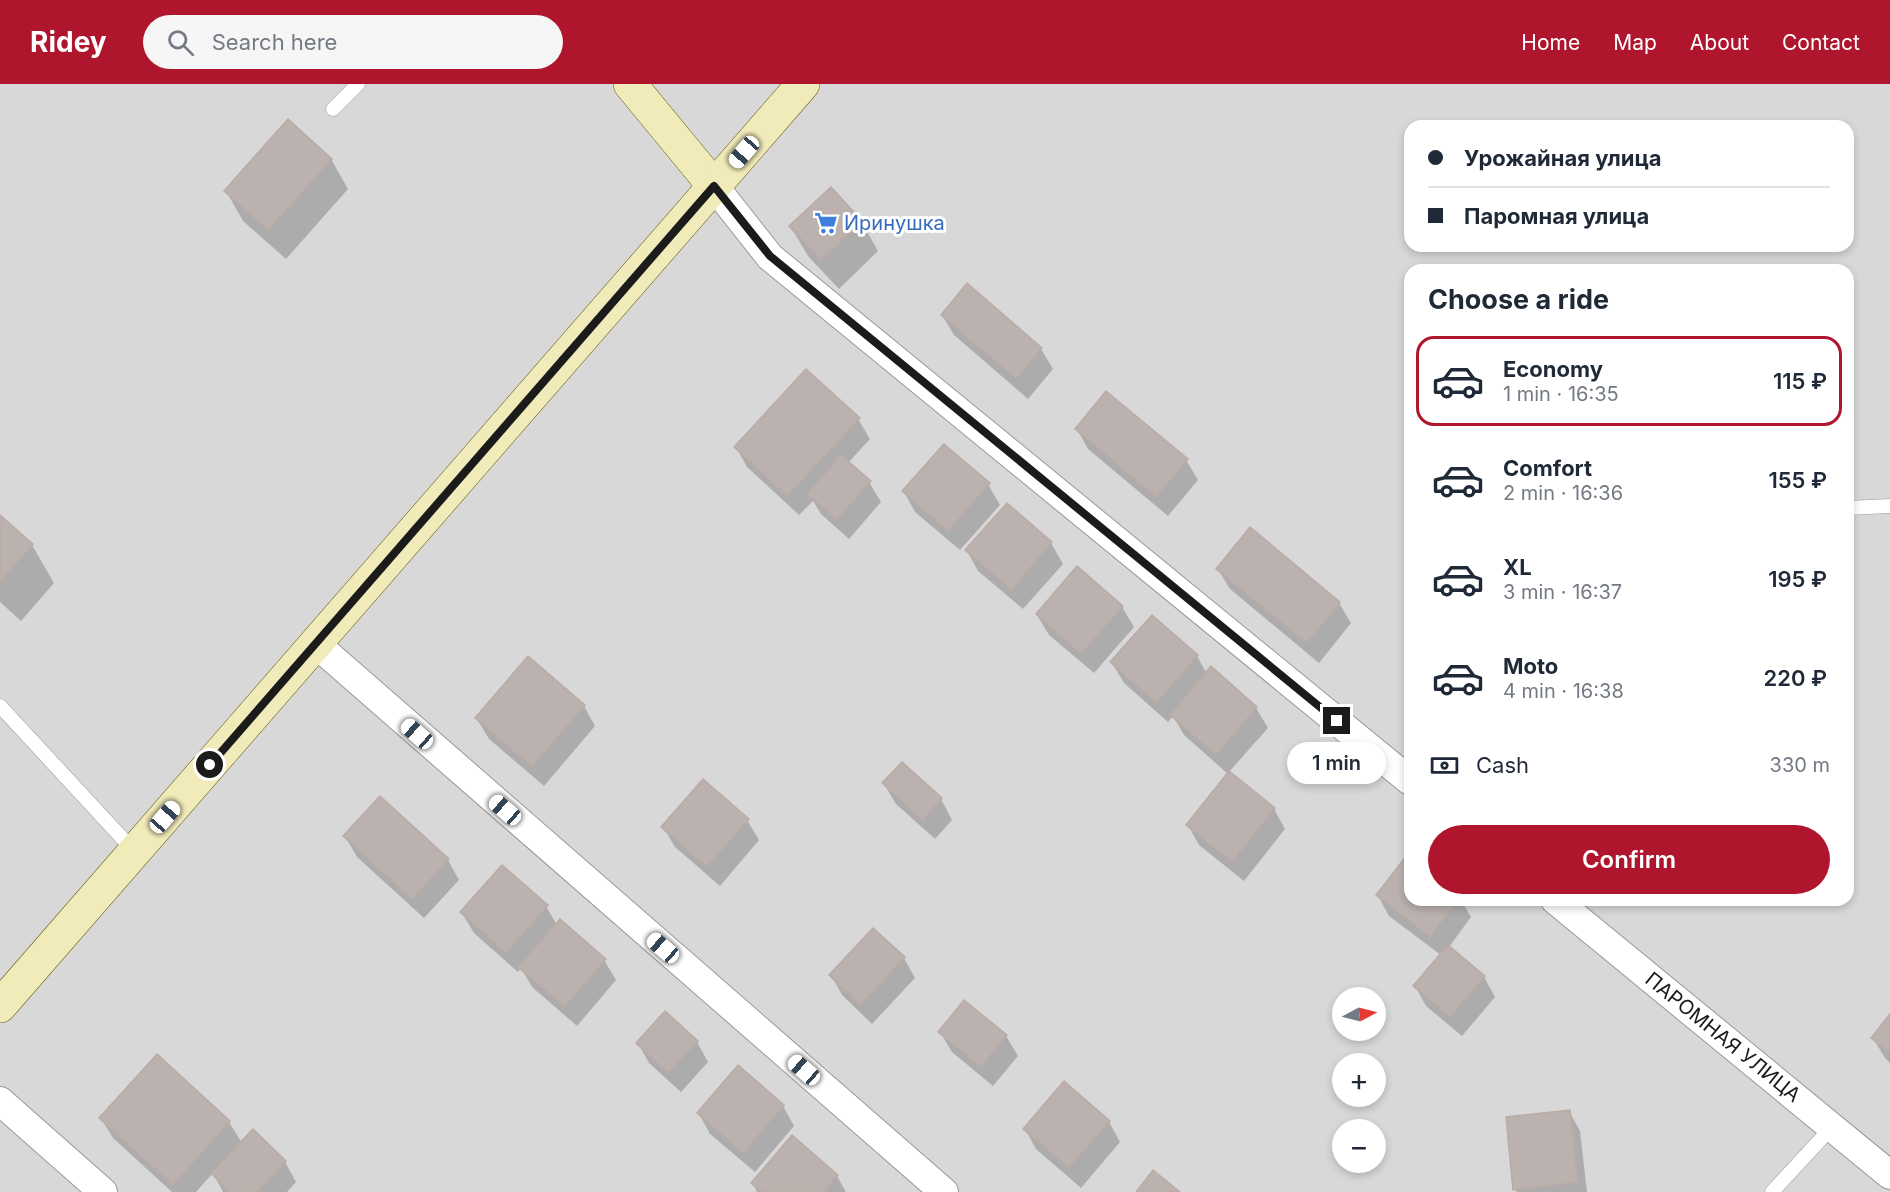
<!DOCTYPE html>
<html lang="en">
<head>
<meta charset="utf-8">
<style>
	:root { --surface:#fff; --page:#f6f6f7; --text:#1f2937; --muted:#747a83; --line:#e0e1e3; --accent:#b0152e }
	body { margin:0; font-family:Inter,sans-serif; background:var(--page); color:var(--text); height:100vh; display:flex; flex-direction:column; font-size:22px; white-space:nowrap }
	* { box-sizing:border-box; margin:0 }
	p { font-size:20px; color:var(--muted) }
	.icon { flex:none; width:33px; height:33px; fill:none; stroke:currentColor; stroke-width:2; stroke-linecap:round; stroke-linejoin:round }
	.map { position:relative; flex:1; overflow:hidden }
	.drawer { position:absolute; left:1404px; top:180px; width:450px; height:642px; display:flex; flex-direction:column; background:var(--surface); border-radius:18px; box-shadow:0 3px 9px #0003 }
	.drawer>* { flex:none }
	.guide { position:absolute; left:1404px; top:36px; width:450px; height:132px; border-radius:18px; box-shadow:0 3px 9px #0003; display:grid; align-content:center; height:132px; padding:0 24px; background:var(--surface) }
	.needle { width:39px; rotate:83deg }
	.controls { position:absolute; left:1332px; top:903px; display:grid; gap:12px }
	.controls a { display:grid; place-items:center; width:54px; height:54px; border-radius:50%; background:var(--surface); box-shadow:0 3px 9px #0003; font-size:30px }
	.end { position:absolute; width:27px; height:27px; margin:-14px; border:8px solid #1b1b1b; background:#fff; box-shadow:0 0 0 3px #fff }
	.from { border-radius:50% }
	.bubble { position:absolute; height:42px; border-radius:21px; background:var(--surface); box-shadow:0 3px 9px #0003; font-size:20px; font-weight:600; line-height:42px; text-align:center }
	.car { position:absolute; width:18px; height:36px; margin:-18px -9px; border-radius:8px; box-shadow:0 0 4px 2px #0007; background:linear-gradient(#fff 24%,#345 0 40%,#fff 0 76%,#345 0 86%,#fff 0) }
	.guide b { display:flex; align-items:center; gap:21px; height:57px; font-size:22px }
	.guide b+b { border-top:2px solid var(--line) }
	.guide i { width:15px; height:15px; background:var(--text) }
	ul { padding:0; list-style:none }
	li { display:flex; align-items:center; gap:18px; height:90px; margin:0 12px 9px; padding:0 12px; border:3px solid transparent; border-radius:18px }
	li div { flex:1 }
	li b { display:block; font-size:22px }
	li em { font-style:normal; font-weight:600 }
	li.current { border-color:var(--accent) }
	li>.icon { width:54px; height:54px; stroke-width:1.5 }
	h2 { padding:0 24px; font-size:27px; line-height:72px }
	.pay { display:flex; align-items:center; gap:15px; height:66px; padding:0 24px; font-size:22px }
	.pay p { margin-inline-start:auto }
	.primary-button { display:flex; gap:12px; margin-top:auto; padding:12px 24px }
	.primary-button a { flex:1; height:69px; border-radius:36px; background:var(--accent); color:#fff; font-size:24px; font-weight:600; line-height:69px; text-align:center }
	header { display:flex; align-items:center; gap:36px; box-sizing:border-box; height:84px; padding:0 30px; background:var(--accent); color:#fff }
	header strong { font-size:28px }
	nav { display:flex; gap:33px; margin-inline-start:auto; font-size:21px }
	.search { width:420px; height:54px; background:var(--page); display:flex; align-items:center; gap:15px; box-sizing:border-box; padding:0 21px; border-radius:33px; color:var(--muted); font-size:22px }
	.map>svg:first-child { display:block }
</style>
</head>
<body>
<header>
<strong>Ridey</strong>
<div class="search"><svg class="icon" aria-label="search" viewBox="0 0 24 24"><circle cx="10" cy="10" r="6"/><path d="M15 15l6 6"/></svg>Search here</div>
<nav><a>Home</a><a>Map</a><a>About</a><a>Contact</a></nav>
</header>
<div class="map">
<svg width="1890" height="1108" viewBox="0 0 1890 1108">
	<rect width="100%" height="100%" fill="#ebe6e1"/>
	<path fill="#d9d8d8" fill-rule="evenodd" d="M 0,0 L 1890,0 L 1890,1108 L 0,1108 ZM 1410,42 L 1848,42 L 1848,162 L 1410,162 ZM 1410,186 L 1848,186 L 1848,816 L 1410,816 ZM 1342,914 L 1376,914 L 1376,946 L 1342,946 ZM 1342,980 L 1376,980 L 1376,1012 L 1342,1012 ZM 1342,1046 L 1376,1046 L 1376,1078 L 1342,1078 Z"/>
	<g fill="#0003">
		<path d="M 331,75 L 348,105 L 286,175 L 243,137 L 226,107 Z"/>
		<path d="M 861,137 L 878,167 L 839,205 L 808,172 L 791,143 Z"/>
		<path d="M 967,202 L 1041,265 L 1053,285 L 1028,315 L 954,251 L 942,231 Z"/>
		<path d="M 858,335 L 870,355 L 848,379 L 869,398 L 881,418 L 849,455 L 821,430 L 813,417 L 799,431 L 747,383 L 736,363 Z"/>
		<path d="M 1077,345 L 1186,376 L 1198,396 L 1168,432 L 1088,365 Z"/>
		<path d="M 988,400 L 1000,421 L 960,466 L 915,428 L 904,408 Z"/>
		<path d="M 1007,421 L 1051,459 L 1063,480 L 1023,525 L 978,487 L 967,467 Z"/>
		<path d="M 0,433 L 32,461 L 54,499 L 21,537 L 0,518 Z"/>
		<path d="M 1250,445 L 1339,519 L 1351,539 L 1319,579 L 1230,505 L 1218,485 Z"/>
		<path d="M 1077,485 L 1122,523 L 1134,543 L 1094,589 L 1049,551 L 1037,531 Z"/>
		<path d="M 1197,572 L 1207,590 L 1256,624 L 1268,644 L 1228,689 L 1274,725 L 1285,745 L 1244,797 L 1199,761 L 1188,741 L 1228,690 L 1184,651 L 1173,632 L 1168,638 L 1124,599 L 1112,579 Z"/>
		<path d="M 584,622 L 595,642 L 544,702 L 489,655 L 477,635 Z"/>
		<path d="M 884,700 L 941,715 L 952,736 L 935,755 L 896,720 Z"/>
		<path d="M 747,736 L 759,756 L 720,802 L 675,763 L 663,743 Z"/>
		<path d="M 345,752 L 448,776 L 459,796 L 424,834 L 357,773 Z"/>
		<path d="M 1410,775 L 1410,816 L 1461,816 L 1471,833 L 1449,863 L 1484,893 L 1495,913 L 1462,952 L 1426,922 L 1415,902 L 1441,871 L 1389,832 L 1378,812 Z"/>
		<path d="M 546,822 L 557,841 L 604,876 L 616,896 L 577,942 L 532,903 L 521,884 L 518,888 L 474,849 L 462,829 Z"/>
		<path d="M 904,874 L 915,894 L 872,940 L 842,911 L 831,891 Z"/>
		<path d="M 1890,932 L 1890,979 L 1885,974 L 1873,954 Z"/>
		<path d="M 940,948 L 1006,952 L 1018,972 L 993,1002 L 952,968 Z"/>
		<path d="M 697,958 L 708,978 L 681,1008 L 649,979 L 638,959 Z"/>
		<path d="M 783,1022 L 794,1042 L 755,1088 L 710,1050 L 699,1030 Z"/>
		<path d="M 1569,1027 L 1580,1047 L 1587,1108 L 1517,1108 L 1515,1105 Z"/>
		<path d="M 101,1034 L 229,1038 L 242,1059 L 285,1078 L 296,1098 L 287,1108 L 223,1108 L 213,1089 L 196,1108 L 172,1108 L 113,1054 Z"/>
		<path d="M 1109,1038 L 1120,1058 L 1081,1104 L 1036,1065 L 1025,1045 Z"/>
		<path d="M 793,1053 L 837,1092 L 846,1108 L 757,1108 L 753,1099 Z"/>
	</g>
	<g fill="#bbb1ae" stroke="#bbaba5" stroke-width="1.5">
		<path d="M 288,35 L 332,75 L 268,146 L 224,107 Z"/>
		<path d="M 831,103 L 862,137 L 821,176 L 789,142 Z"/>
		<path d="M 967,199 L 1042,264 L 1016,295 L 941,231 Z"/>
		<path d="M 806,285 L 860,334 L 787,412 L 734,363 Z"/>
		<path d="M 1106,307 L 1188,375 L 1156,413 L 1075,345 Z"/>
		<path d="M 944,360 L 990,399 L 948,447 L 902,407 Z"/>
		<path d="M 841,371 L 871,397 L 837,436 L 807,410 Z"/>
		<path d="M 1007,419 L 1052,458 L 1011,506 L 965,466 Z"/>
		<path d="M 0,431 L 33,460 L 0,498 Z"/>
		<path d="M 1250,443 L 1340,518 L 1307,559 L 1216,485 Z"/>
		<path d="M 1077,482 L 1123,522 L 1081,570 L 1036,530 Z"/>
		<path d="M 1152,531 L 1198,571 L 1156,619 L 1110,578 Z"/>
		<path d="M 528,572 L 585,621 L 532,683 L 475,634 Z"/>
		<path d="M 1211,582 L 1257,623 L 1216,671 L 1170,631 Z"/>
		<path d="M 902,678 L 942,714 L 923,736 L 882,699 Z"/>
		<path d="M 1229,687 L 1275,724 L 1232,778 L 1186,741 Z"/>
		<path d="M 703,695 L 749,735 L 707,783 L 661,743 Z"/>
		<path d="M 380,712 L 449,775 L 412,815 L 343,752 Z"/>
		<path d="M 1407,771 L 1410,773 L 1410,816 L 1458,816 L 1430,853 L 1376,811 Z"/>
		<path d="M 502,781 L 548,821 L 506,869 L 460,828 Z"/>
		<path d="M 560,835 L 606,875 L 564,923 L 518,883 Z"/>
		<path d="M 873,844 L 905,873 L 860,921 L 829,891 Z"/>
		<path d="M 1448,861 L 1485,892 L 1450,933 L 1413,902 Z"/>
		<path d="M 964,916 L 1007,951 L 981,983 L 938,948 Z"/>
		<path d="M 665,927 L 698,957 L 668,989 L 636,959 Z"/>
		<path d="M 1890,930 L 1890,969 L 1871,954 Z"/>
		<path d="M 157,970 L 230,1037 L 173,1101 L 99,1034 Z"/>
		<path d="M 738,981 L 784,1021 L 743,1069 L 697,1029 Z"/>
		<path d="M 1064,997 L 1110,1037 L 1069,1084 L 1023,1045 Z"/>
		<path d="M 1570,1026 L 1578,1098 L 1513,1106 L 1506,1033 Z"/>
		<path d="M 253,1045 L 286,1077 L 257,1108 L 230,1108 L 211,1089 Z"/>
		<path d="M 792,1051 L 838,1091 L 824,1108 L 761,1108 L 751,1099 Z"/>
		<path d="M 1153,1086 L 1180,1108 L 1136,1108 Z"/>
	</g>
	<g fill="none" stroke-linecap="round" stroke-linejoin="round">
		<g stroke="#989898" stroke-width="15">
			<g id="lane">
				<path d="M 333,25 L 358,0"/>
				<path d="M 1848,424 L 1890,422"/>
				<path d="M 0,622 L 135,768"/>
				<path d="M 1772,1108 L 1832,1043"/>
			</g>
		</g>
		<g stroke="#989898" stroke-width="30">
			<g id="street">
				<path d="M 714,102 L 770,173 L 1410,697"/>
				<path d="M 316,560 L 944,1108"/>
				<path d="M 1555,816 L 1890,1091"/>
				<path d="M 0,1017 L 103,1108"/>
			</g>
		</g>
		<g stroke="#635f10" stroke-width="34">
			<g id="secondary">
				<path d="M 630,0 L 714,102"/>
				<path d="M 0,922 L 803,0"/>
			</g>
		</g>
		<use href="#lane" stroke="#fff" stroke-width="14"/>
		<use href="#street" stroke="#fff" stroke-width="28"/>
		<use href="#secondary" stroke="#f1ebb9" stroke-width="33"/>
	</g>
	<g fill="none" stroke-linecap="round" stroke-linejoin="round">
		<path stroke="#1b1b1b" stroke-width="8" d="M 210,681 L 714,102 L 770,172 L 1337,637"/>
	</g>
	<defs>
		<g id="supermarket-bare" transform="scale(1.8)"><path d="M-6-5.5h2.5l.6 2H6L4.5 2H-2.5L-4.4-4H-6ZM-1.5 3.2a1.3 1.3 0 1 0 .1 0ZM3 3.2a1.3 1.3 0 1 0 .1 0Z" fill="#3f7fe0" stroke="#fff" stroke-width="2.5" paint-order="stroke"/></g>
	</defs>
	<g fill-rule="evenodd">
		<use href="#supermarket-bare" x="826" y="139"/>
	</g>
	<g text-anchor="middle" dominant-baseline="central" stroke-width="6" stroke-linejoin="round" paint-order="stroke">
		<g font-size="20" fill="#366cbe" stroke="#fff" text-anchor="start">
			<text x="844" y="139">Иринушка</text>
		</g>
		<g font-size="20" fill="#1b1b1b" stroke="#fff">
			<text transform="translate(1723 953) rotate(39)">ПАРОМНАЯ УЛИЦА</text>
		</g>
	</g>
</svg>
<div class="controls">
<a><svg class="needle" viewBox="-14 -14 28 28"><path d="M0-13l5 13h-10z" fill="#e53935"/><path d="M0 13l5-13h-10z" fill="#747a83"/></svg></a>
<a>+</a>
<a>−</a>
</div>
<i class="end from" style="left:210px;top:681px"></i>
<i class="end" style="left:1337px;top:637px"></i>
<div class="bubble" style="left:1287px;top:658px;width:99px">1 min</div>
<i class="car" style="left:744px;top:68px;rotate:221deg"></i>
<i class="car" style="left:417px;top:650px;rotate:311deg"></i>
<i class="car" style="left:505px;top:726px;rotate:311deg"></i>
<i class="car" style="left:165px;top:733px;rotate:41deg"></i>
<i class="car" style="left:663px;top:864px;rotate:311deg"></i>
<i class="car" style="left:804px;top:986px;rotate:311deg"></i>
<div class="guide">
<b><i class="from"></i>Урожайная улица</b>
<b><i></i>Паромная улица</b>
</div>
<section class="drawer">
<h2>Choose a ride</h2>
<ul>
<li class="current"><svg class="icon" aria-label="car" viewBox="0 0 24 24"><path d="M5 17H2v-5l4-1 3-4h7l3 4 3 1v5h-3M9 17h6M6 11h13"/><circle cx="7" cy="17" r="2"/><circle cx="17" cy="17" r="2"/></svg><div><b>Economy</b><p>1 min · 16:35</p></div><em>115 ₽</em></li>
<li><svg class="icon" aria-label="car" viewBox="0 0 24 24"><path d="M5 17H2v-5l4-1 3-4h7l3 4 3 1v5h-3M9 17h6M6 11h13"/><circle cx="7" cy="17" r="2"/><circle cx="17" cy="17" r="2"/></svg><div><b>Comfort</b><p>2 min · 16:36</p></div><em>155 ₽</em></li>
<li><svg class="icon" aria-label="car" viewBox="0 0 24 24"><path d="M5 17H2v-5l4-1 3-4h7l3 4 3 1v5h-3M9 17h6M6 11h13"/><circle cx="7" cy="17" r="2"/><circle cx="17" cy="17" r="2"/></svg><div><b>XL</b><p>3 min · 16:37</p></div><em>195 ₽</em></li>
<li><svg class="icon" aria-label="car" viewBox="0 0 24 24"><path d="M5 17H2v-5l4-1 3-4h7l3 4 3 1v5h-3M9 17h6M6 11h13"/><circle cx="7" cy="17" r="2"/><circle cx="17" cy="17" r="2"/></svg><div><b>Moto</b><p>4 min · 16:38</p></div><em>220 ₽</em></li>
</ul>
<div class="pay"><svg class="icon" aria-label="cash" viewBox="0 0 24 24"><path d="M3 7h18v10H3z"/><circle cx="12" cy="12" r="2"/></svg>Cash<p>330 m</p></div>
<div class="primary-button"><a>Confirm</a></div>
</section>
</div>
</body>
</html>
